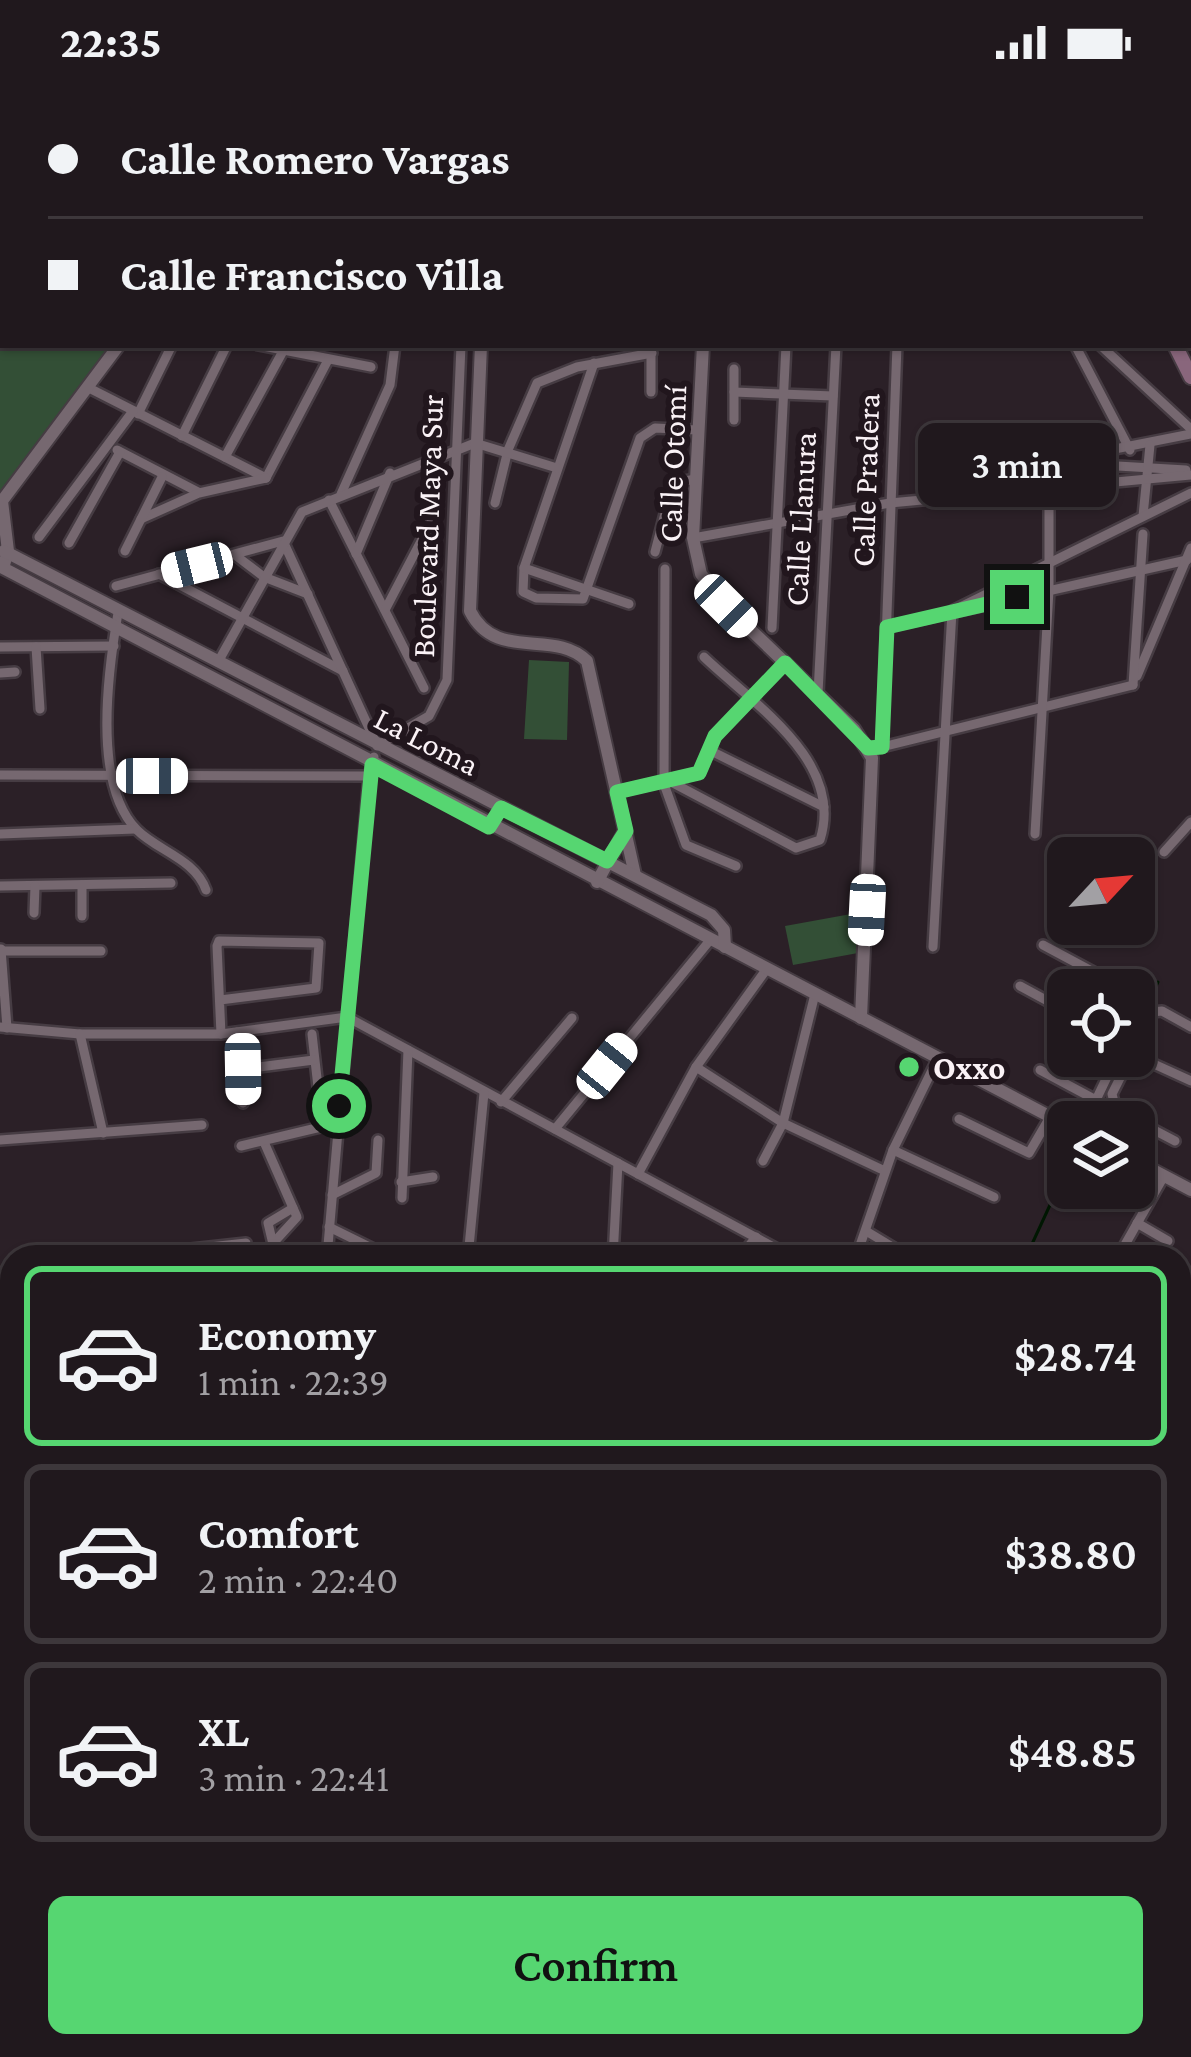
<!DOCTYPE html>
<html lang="en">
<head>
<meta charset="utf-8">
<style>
	:root { --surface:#20181d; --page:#282126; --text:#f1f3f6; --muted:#a2a0a4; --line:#3d373b; --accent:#56d671 }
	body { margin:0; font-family:"Crimson Pro",serif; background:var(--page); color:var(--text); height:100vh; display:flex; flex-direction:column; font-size:45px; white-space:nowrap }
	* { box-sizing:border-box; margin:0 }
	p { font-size:39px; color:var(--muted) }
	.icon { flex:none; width:66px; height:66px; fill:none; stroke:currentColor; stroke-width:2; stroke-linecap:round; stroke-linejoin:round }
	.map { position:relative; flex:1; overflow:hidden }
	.sheet { position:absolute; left:0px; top:1161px; width:1191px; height:813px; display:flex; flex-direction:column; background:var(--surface); border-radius:36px 36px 0 0; box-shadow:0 3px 9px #0004,0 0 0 3px var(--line) }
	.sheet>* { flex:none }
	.guide { position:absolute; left:0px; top:0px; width:1191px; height:264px; box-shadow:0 3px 9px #0004,0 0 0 3px var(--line); display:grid; align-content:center; height:264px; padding:0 48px; background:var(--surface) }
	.needle { width:78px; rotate:64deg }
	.fabs { position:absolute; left:1047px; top:753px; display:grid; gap:24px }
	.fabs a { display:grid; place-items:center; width:108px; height:108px; border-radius:18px; background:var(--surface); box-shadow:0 3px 9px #0004,0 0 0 3px var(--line); font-size:60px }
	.end { position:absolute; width:54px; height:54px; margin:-27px; border:15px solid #56d671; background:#111; box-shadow:0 0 0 6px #111 }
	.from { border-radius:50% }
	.bubble { position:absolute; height:84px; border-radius:18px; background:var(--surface); box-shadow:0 3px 9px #0004,0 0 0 3px var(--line); font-size:39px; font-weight:600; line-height:84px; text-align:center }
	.car { position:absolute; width:36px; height:72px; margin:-36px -18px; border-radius:15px; box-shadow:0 0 9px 3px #0007; background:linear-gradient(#fff 24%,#345 0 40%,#fff 0 76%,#345 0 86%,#fff 0) }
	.guide b { display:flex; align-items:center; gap:42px; height:114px; font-size:45px }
	.guide b+b { border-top:3px solid var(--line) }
	.guide i { width:30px; height:30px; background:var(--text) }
	ul { padding:21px 0 0; list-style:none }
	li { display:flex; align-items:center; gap:36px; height:180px; margin:0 24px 18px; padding:0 24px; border:6px solid var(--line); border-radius:18px }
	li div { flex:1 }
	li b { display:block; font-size:45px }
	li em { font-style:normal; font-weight:600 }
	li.active { border-color:var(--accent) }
	li>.icon { width:108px; height:108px; stroke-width:1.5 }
	.action { display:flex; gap:24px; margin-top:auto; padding:24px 48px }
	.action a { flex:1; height:138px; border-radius:18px; background:var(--accent); color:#111; font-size:48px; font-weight:600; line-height:138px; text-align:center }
	.status { display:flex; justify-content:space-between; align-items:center; height:84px; padding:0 60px; background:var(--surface); direction:ltr }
	.status svg { height:33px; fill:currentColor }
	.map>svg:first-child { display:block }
</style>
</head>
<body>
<div class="status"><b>22:35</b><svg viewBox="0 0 49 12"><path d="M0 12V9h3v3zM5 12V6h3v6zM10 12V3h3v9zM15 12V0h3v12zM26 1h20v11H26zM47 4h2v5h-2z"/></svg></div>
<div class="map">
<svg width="1191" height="1973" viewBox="0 0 1191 1973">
	<rect width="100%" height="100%" fill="#2b2027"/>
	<g fill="#334f36">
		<path d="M 0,0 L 22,3 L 3,3 L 3,261 L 113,261 L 0,422 Z"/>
		<path d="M 529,576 L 569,578 L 567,656 L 524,655 Z"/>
		<path d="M 851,830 L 858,869 L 793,881 L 785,842 Z"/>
	</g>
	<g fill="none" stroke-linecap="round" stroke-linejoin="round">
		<g stroke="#001702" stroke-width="3">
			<path d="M 1149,918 L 1158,898"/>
			<path d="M 1107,1003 L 1122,972"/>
			<path d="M 1026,1173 L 1068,1082"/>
			<path d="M 475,1973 L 486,1962"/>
		</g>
		<g stroke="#463c43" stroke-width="14">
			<g id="minor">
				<path d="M 484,0 L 489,3"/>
				<path d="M 960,0 L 961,3"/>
				<path d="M 182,3 L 185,0"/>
				<path d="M 625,3 L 639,0"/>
				<path d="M 258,261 L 371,283"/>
				<path d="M 1075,261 L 1130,366"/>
				<path d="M 1100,261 L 1191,345"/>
				<path d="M 594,279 L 524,484 L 523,508 L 536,514 L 583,515 L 640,354 L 655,344 L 697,346"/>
				<path d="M 87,303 L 266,394"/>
				<path d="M 651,308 L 651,261"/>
				<path d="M 734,308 L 833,312"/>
				<path d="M 138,330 L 172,261"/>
				<path d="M 734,336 L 734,285"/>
				<path d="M 182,352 L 227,261"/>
				<path d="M 117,366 L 198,408"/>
				<path d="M 225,373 L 282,269"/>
				<path d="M 1186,386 L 1049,378 L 1191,350"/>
				<path d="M 266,394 L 328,276"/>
				<path d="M 341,410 L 390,301 L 395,261"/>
				<path d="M 329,416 L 424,604"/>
				<path d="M 495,419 L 508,366 L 537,299 L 577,283 L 652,269"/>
				<path d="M 1143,432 L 1150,361"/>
				<path d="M 141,435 L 199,409 L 266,394"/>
				<path d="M 39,453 L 133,327"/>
				<path d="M 693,454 L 890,419 L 1191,391"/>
				<path d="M 69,459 L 120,368"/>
				<path d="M 125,467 L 162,393"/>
				<path d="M 655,468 L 673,399 L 696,395"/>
				<path d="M 356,470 L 390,389"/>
				<path d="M 235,471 L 264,493 L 308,510"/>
				<path d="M 524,484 L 629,520"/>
				<path d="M 665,485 L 664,700 L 686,761 L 736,782"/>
				<path d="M 159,490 L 343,587"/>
				<path d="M 116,502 L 283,457 L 375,657"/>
				<path d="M 385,526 L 431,438"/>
				<path d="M 118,529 C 108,587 92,701 137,746 C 158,767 195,775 206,806"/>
				<path d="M 887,543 L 1187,476"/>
				<path d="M 772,544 L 786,261"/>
				<path d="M 0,563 L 114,562"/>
				<path d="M 36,563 L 40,625"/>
				<path d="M 218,578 L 302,428 L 475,359 L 557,384"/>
				<path d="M 0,589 L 15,588"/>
				<path d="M 1137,592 L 1191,464"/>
				<path d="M 1133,601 L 1143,450"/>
				<path d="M 818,609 L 836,261"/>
				<path d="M 377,662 L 429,632 L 447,596 L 461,261"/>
				<path d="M 882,663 L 897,261"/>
				<path d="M 882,663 L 1133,601"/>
				<path d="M 709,666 L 824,723"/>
				<path d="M 0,691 L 369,692 L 374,673"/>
				<path d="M 673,699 L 796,764 L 820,756 C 845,677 753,620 704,573"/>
				<path d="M 617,708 L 699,689 L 715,653 L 785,579"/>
				<path d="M 0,750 L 135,745"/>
				<path d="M 1035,750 L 1049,506 L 1049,378"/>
				<path d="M 1164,768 L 1191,738"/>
				<path d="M 82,801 L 82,832"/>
				<path d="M 0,802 L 171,799"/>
				<path d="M 34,829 L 35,802"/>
				<path d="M 1043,861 L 1127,906"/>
				<path d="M 933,863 L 952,527 L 1191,409"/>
				<path d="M 1,865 L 7,944"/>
				<path d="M 0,867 L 101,867"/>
				<path d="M 1020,902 L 1068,928"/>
				<path d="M 1134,910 L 1144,918 L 1134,940"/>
				<path d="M 220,916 L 316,904 L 319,859 L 219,857 L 217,862 L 221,950"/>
				<path d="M 347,933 L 792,1173"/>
				<path d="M 0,943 L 80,950 L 221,950 L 347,933"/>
				<path d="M 237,948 L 243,1019"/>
				<path d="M 80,950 L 103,1049"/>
				<path d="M 312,950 L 318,1003"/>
				<path d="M 1134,965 L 1152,928 L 1162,927 L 1191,943"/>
				<path d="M 1134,971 L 1191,997"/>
				<path d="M 696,983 L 783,1039 L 885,1087"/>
				<path d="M 243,985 L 314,976"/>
				<path d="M 1040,986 L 1096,1016 L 1092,1038"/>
				<path d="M 1096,1016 L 1117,972"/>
				<path d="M 501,1018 L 572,934"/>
				<path d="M 1116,1026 L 1112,1010 L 1131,972"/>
				<path d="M 959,1035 L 1029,1069 L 1050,1033"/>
				<path d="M 1110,1038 L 1116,1026 L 1175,1057"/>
				<path d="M 555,1045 L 711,855"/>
				<path d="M 0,1056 L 202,1041"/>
				<path d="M 264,1058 L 297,1133 L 276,1156"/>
				<path d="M 241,1062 L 325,1042"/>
				<path d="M 893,1066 L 994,1113"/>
				<path d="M 763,1077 L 783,1039 L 815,910"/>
				<path d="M 638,1090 L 696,983 L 766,886"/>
				<path d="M 401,1098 L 433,1093"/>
				<path d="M 332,1111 L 376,1089 L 378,1056"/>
				<path d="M 402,1114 L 408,966"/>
				<path d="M 1137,1139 L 1168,1157"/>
				<path d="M 329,1143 L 390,1173"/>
				<path d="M 866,1147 L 909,1173"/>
				<path d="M 1079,1166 L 1090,1173"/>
				<path d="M 118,1173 L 246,1159"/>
				<path d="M 276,1173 L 268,1139 L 293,1124"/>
				<path d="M 327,1173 L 369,692"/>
				<path d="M 468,1173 L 484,1009"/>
				<path d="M 613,1173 L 618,1079"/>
				<path d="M 740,1173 L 756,1153"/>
				<path d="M 856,1173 L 893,1066 L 938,974"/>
				<path d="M 1118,1173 L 1164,1092"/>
				<path d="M 0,1203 L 12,1198"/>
				<path d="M 1179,1225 L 1191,1208"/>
				<path d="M 0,1299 L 7,1298"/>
				<path d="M 1179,1368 L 1191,1376"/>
				<path d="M 0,1391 L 12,1388"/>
				<path d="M 1179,1448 L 1191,1448"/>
				<path d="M 0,1459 L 12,1457"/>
				<path d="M 1179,1478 L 1191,1478"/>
				<path d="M 0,1522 L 12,1509"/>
				<path d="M 0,1627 L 12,1624"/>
				<path d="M 0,1727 L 12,1727"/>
				<path d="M 0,1776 L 5,1775"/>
				<path d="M 0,1831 L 12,1828"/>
				<path d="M 0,1858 L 12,1854"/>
				<path d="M 1179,1869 L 1191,1864"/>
				<path d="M 0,1897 L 12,1894"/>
				<path d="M 905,1962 L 910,1973"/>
				<path d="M 1047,1962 L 1052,1973"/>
				<path d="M 113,1973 L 157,1962"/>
				<path d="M 167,1973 L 173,1962"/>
				<path d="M 197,1973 L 224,1962"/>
			</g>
		</g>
		<g stroke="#463c43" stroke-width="16">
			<g id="tertiary">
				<path d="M 27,0 L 29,3"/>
				<path d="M 423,0 L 424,3"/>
				<path d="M 718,3 L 718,0"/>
				<path d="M 119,261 L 2,417 L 8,467 L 3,484 L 1068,1042"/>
				<path d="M 481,261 L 470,527 C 496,579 554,544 587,577 L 635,791"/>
				<path d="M 703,261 L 693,454 L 701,490 L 726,522 L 854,645 L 872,674 L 861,934"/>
				<path d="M 4,467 L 711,831 L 724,846 L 725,863"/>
				<path d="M 597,798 L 625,747"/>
				<path d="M 1134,1076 L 1191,1106"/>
				<path d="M 1179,1415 L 1191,1383"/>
			</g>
		</g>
		<g stroke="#463c43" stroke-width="18">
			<g id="secondary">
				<path d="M 1045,0 L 1047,3"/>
				<path d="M 1112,0 L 1114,3"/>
				<path d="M 1188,154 L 1191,160"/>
				<path d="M 1175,261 L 1191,293"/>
				<path d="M 1179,1652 L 1191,1643"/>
				<path d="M 1179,1674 L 1191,1665"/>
				<path d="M 1179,1898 L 1191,1927"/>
				<path d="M 0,1904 L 12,1973"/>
				<path d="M 772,1973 L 786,1962"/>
				<path d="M 796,1973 L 810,1962"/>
			</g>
		</g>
		<g stroke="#463c43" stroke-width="20">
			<g id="primary">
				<path d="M 1074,0 L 1075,3"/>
				<path d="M 1092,0 L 1093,3"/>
				<path d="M 1188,196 L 1191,202"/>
				<path d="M 1188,240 L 1191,246"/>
			</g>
		</g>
		<use href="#minor" stroke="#766870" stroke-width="9"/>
		<use href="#tertiary" stroke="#766870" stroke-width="12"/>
		<use href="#secondary" stroke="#89667c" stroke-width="14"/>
		<use href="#primary" stroke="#9c6487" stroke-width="15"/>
	</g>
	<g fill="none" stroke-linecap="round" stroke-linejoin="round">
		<path stroke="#56d671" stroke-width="15" d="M 339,1022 L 372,681 L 489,743 L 501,724 L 607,777 L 626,747 L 617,708 L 699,689 L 715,652 L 785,579 L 868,664 L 882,663 L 887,543 L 1017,513"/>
	</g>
	<circle fill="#56d671" stroke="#21161d" stroke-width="4.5" cx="909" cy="983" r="12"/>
	<g text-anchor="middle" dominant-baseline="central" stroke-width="12" stroke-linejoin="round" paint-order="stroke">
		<g font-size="33" fill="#faf2f6" stroke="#21161d">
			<text transform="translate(672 380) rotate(-88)">Calle Otomí</text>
			<text transform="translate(865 396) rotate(-88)">Calle Pradera</text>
			<text transform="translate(800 435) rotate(-87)">Calle Llanura</text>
			<text transform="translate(427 442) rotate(-88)">Boulevard Maya Sur</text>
			<text transform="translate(427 657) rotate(27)">La Loma</text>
		</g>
		<g font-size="33" font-weight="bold" fill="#faf2f6" stroke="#21161d" text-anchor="start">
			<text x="933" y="983">Oxxo</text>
		</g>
	</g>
</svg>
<div class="fabs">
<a><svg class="needle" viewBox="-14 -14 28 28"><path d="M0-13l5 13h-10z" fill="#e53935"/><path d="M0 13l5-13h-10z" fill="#a2a0a4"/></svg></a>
<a><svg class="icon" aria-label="locate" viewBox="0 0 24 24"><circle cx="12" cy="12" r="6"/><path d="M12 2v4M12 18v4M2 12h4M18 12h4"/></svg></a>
<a><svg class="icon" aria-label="layers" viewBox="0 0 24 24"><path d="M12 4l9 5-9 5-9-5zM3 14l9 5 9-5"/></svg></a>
</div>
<i class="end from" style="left:339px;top:1022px"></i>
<i class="end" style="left:1017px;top:513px"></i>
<div class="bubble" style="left:918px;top:339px;width:198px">3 min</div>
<i class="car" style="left:197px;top:481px;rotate:256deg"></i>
<i class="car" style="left:726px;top:522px;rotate:135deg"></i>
<i class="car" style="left:152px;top:692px;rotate:90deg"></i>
<i class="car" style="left:867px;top:826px;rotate:183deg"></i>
<i class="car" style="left:607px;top:982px;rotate:39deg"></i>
<i class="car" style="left:243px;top:985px;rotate:179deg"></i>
<div class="guide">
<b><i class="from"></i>Calle Romero Vargas</b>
<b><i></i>Calle Francisco Villa</b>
</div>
<section class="sheet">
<ul>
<li class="active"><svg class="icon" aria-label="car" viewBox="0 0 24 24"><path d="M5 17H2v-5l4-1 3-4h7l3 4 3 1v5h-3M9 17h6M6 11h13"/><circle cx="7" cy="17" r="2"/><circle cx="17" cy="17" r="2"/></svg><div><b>Economy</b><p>1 min · 22:39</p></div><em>$28.74</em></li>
<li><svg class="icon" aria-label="car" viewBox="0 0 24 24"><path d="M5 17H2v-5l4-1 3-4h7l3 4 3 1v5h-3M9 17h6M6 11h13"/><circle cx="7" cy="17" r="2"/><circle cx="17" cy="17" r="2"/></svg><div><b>Comfort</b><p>2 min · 22:40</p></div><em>$38.80</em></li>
<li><svg class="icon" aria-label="car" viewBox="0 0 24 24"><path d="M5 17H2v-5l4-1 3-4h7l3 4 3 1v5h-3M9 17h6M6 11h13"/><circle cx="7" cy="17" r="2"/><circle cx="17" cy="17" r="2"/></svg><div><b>XL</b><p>3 min · 22:41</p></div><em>$48.85</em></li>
</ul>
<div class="action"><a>Confirm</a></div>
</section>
</div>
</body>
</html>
